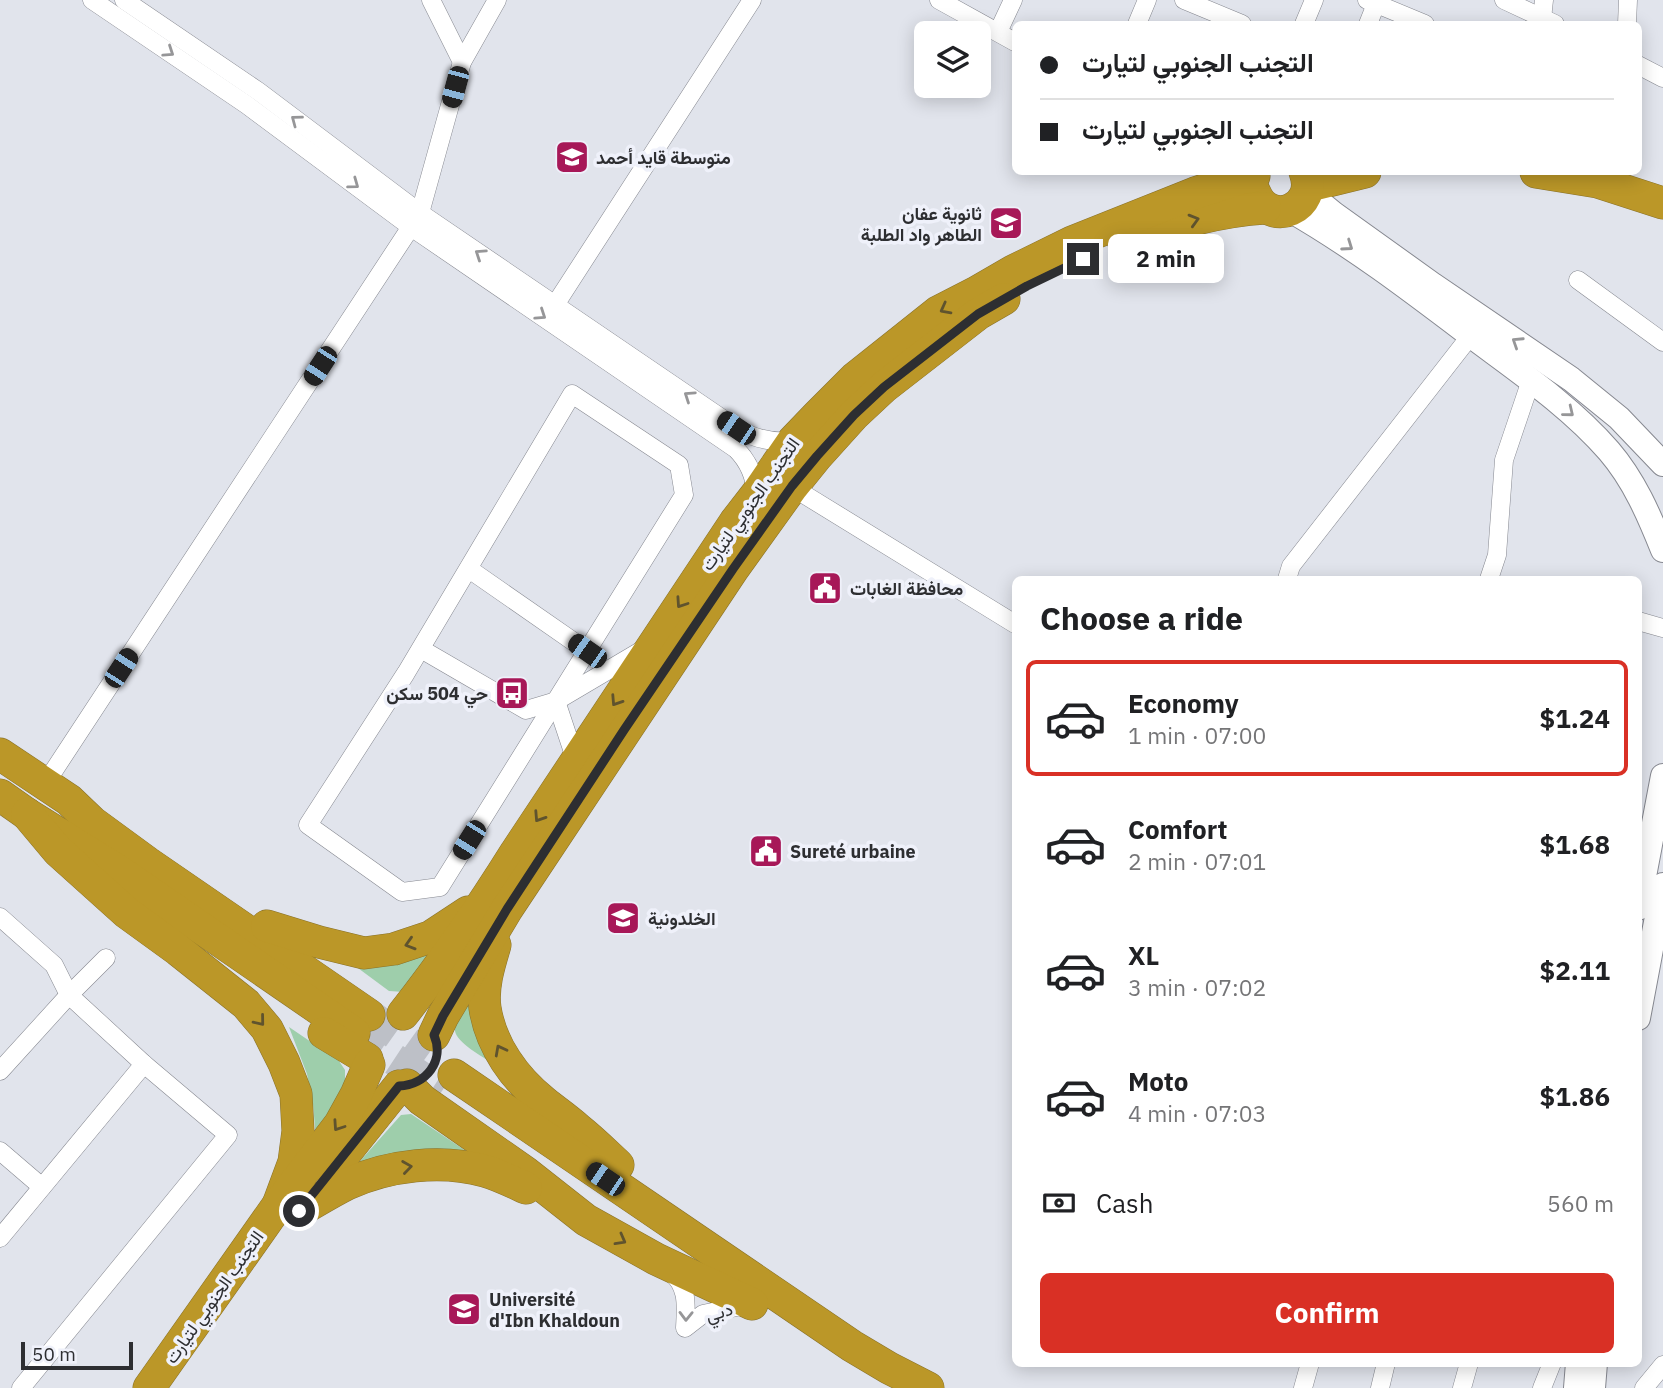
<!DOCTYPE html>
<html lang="en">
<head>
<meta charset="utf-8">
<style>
	:root { --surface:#fff; --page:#f6f6f6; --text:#202124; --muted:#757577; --line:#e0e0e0; --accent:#d93025 }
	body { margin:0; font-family:"IBM Plex Sans",Vazirmatn,sans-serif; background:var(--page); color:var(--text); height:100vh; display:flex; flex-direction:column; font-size:26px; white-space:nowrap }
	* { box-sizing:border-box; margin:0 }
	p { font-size:23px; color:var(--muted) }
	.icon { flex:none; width:38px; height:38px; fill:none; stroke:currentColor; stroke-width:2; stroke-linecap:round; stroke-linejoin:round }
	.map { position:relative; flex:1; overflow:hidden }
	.drawer { position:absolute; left:1012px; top:576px; width:630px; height:791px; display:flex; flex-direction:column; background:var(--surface); border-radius:10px; box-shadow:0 4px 18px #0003 }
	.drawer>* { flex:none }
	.banner { position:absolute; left:1012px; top:21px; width:630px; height:154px; border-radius:10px; box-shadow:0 4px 18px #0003; display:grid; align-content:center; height:154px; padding:0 28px; background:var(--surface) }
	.controls { position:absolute; left:914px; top:21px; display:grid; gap:14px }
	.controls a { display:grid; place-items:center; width:77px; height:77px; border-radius:10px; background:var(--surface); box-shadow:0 4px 18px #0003; font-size:35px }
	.scale { position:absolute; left:21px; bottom:18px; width:112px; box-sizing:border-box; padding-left:7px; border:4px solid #2d2e31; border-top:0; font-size:19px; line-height:24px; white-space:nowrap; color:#2d2e31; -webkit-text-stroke:5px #eff1fa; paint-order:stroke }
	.end { position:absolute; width:32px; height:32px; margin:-16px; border:9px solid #2d2e31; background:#fff; box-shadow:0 0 0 4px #fff }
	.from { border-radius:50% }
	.bubble { position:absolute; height:49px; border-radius:10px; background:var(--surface); box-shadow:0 4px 18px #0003; font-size:23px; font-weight:700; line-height:49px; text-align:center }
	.car { position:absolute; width:21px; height:42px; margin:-21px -10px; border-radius:9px; box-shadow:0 0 5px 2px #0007; background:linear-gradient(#222 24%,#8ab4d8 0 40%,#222 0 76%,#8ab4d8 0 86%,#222 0) }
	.banner b { display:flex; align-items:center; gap:24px; height:66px; font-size:26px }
	.banner b+b { border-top:2px solid var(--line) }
	.banner i { width:18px; height:18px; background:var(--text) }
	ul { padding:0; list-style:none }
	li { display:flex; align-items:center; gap:21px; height:116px; margin:0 14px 10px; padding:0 14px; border:4px solid transparent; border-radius:10px }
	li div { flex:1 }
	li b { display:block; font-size:26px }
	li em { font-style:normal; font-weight:700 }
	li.on { border-color:var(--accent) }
	li>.icon { width:63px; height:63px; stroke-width:1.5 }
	h2 { padding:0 28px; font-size:32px; line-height:84px }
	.pay { display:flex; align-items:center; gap:18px; height:77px; padding:0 28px; font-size:26px }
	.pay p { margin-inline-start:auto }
	.primary-button { display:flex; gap:14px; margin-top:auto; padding:14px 28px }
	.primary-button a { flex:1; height:80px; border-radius:10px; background:var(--accent); color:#fff; font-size:28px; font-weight:700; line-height:80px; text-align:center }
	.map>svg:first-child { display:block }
</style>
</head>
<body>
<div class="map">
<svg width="1663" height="1388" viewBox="0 0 1663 1388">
	<rect width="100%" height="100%" fill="#e1e4ec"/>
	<g fill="#9eceab">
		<path d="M 447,942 L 404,992 L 389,991 L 343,957 Z"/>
		<path d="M 473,990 L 492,1063 C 482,1056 457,1043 455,1031 C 454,1022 468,999 473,990 Z"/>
		<path d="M 289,1027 L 339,1061 L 345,1070 L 345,1081 L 316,1139 L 313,1104 L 307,1074 Z"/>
		<path d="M 411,1114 L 466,1151 L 353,1169 L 401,1115 Z"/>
	</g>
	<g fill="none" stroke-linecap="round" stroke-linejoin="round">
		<g stroke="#bdc0c7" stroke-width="32" stroke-dasharray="32 16" stroke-linecap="butt">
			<path d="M 369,1015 L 427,1056"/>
			<path d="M 354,1033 L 442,1091"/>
		</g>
		<g stroke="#868890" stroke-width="19">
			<g id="street">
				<path d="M 92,0 L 247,105 L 411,227 L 736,449 C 749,462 755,476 756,494"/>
				<path d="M 124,0 L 258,91 L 420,213 L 736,428 C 754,439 772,443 793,441"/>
				<path d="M 431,0 L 462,62"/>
				<path d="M 939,0 L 1015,42"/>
				<path d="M 1184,0 L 1242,24"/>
				<path d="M 1367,0 L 1425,24"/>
				<path d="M 1504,0 L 1555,24"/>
				<path d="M 1137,24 L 1147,0"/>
				<path d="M 1304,24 L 1314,0"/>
				<path d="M 1368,24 L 1376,4"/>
				<path d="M 1539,24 L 1542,19 L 1544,0"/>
				<path d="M 1627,24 L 1628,0"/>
				<path d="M 998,32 L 1013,0"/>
				<path d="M 1638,65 L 1663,78"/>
				<path d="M 1578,280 L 1663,342"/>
				<path d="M 555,305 L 752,0"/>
				<path d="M 572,394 L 679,465 L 684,495 L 440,887 L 402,892 L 308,825 L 406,673 Z"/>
				<path d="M 792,487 L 1015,624"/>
				<path d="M 469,569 L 587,651"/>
				<path d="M 1287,579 L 1291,566 L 1471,335"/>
				<path d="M 1489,579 L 1497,555 L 1504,460 L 1531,380"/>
				<path d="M 1638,621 L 1663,628"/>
				<path d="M 421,649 L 526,710 L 556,701 L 644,649"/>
				<path d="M 556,701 L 576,761"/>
				<path d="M 45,784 L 420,213 L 462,62 L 497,0"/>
				<path d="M 0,917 L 54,965 L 69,995 L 144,1064 L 228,1135 L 21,1388"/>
				<path d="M 0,1071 L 69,995 L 106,958"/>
				<path d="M 0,1151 L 42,1187"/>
				<path d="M 0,1238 L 144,1064"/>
				<path d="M 670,1271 C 689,1287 686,1306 685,1328 L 703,1314 L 746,1305"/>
				<path d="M 1303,1388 L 1310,1363"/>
				<path d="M 1380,1388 L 1386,1363"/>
				<path d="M 1462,1388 L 1469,1363"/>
				<path d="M 1542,1388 L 1552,1363"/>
				<path d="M 1644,1388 L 1663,1365"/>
			</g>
		</g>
		<g stroke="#868890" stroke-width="26">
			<g id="secondary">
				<path d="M 1307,192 L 1334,214 L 1433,285 L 1571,379 L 1619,418 L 1663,464"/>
				<path d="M 1290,210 C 1353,246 1412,291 1470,335 C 1518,371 1570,406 1609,451 C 1634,480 1649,515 1663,550"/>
				<path d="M 1638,908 L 1663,776"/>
				<path d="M 1638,1018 L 1663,885"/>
				<path d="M 1576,1388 L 1578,1363"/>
				<path d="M 1593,1388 L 1595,1363"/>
			</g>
		</g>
		<g stroke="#89722b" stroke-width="33">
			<g id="highway">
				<path d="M 1536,172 L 1598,182 L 1663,203"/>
				<path d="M 1308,186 L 1365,172"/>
				<path d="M 1255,193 C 1270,229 1319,208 1305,172"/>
				<path d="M 1124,243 C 1168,225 1217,211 1265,208"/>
				<path d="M 0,754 L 69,800 L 92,822 L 148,863 L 369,1015"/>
				<path d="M 0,795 L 27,814 L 120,872 L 354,1033"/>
				<path d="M 27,814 L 58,851 L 127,913 L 178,950 L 246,1004 L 267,1029 L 284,1063 L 296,1094 L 298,1131 L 294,1162 L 278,1205"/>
				<path d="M 267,926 L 319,942 L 364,953 L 394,949 L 430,937 L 468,912"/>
				<path d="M 495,945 C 489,965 482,987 485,1008 C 491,1046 515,1079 544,1102 C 555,1111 567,1119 578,1129 C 592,1140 605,1153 618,1165"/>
				<path d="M 403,1014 C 444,962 481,908 516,852 L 735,522 L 756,495 L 793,441 L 817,416 L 855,378 L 938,312 L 975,293 L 1013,271 L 1072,242 L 1195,193 L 1242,178 L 1254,176"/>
				<path d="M 324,1033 L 367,1059"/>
				<path d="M 434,1035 L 443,1016 L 507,909 L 733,569 L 792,487 L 817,456 L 854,415 L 884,387 L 978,314 L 1004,299"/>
				<path d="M 454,1075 L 852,1346 L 889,1368 L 928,1388"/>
				<path d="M 407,1085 L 422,1100 L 525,1172 L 586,1220 L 656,1259 L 752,1304"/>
				<path d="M 331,1171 L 399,1086"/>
				<path d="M 299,1211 C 315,1202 331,1192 347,1184 C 389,1165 441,1159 485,1171 C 499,1175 513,1182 526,1188"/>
				<path d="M 149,1388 L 278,1205 L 340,1124 L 356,1095 L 369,1065"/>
			</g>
		</g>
		<use href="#street" stroke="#fff" stroke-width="18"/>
		<use href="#secondary" stroke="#fff" stroke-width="24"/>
		<use href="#highway" stroke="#bb9728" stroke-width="32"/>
	</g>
	<defs><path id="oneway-chevron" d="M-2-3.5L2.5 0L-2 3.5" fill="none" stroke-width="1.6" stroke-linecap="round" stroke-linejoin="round" transform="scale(1.75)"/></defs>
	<g stroke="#969698">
		<use href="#oneway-chevron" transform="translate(169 52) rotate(34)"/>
		<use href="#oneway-chevron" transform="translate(296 120) rotate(-143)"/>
		<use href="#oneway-chevron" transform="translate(354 184) rotate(36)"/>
		<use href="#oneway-chevron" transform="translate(1348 246) rotate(35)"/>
		<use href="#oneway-chevron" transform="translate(480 254) rotate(-146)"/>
		<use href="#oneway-chevron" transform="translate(541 315) rotate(34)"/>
		<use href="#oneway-chevron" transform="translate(1517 342) rotate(-147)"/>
		<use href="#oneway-chevron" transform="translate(689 396) rotate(-146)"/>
		<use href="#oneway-chevron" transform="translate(1569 412) rotate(39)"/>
		<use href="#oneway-chevron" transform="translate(686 1316) rotate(91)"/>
	</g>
	<g stroke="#5f532e">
		<use href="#oneway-chevron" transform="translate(1194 220) rotate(-16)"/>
		<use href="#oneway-chevron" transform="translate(945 309) rotate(152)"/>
		<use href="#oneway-chevron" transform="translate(681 603) rotate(124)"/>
		<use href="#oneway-chevron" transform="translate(616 701) rotate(123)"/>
		<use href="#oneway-chevron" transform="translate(539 817) rotate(123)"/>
		<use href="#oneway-chevron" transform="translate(410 944) rotate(163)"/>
		<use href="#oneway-chevron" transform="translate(260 1021) rotate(51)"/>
		<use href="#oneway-chevron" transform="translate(500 1050) rotate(-118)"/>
		<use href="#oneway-chevron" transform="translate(338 1126) rotate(124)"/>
		<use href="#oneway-chevron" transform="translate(407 1167) rotate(-8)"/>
		<use href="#oneway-chevron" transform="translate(621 1240) rotate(29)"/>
	</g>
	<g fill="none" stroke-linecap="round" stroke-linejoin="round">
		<path stroke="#2d2e31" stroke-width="9" d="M 299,1211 L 399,1086 C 426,1085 445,1061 434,1035 L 443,1016 L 507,909 L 624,730 L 733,569 L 792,486 L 817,456 L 854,415 L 884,387 L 978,314 L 1027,286 L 1083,259"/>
	</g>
	<defs>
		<g id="school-square" transform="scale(1.75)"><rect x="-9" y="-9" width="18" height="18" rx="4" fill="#a71858" stroke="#eff1fa"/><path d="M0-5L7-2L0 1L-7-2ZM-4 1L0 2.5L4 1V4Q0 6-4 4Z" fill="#fff"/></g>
		<g id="civic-square" transform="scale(1.75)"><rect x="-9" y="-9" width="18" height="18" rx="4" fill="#a71858" stroke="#eff1fa"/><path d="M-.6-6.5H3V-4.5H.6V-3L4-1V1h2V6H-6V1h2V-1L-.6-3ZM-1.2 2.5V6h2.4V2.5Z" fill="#fff"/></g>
		<g id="bus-square" transform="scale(1.75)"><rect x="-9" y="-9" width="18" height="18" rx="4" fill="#a71858" stroke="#eff1fa"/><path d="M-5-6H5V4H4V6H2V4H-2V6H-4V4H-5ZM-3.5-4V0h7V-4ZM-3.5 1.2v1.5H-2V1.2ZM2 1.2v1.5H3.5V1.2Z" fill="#fff"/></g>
		<g id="university-square" transform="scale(1.75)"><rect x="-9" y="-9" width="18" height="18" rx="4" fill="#a71858" stroke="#eff1fa"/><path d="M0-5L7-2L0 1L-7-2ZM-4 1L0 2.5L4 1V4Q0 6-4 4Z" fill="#fff"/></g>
	</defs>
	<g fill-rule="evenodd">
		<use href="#school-square" x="572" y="157"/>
		<use href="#school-square" x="1006" y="223"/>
		<use href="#civic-square" x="825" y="588"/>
		<use href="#bus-square" x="512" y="693"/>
		<use href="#civic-square" x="766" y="851"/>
		<use href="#university-square" x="623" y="918"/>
		<use href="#university-square" x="464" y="1309"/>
	</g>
	<g text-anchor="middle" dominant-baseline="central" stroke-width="7" stroke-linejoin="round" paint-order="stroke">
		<g font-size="18" font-weight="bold" fill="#2d2e31" stroke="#eff1fa" text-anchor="start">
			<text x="596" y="157">متوسطة قايد أحمد</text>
			<text x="982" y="213" text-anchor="end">ثانوية عفان<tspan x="982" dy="21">الطاهر واد الطلبة</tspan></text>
			<text x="850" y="588">محافظة الغابات</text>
			<text x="488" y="693" text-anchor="end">حي 504 سكن</text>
			<text x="790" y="851">Sureté urbaine</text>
			<text x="648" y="918">الخلدونية</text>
			<text x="489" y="1299">Université<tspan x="489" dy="21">d'Ibn Khaldoun</tspan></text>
		</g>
		<g font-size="18" fill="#2d2e31" stroke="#eff1fa">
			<text transform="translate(750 504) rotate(-55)">التجنب الجنوبي لتيارت</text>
			<text transform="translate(214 1297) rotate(-55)">التجنب الجنوبي لتيارت</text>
			<text transform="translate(719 1312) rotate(-17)">دبي</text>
		</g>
	</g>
</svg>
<div class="controls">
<a><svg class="icon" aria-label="layers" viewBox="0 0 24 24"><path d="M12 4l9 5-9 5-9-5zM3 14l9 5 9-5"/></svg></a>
</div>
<div class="scale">50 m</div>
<i class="end from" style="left:299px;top:1211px"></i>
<i class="end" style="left:1083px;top:259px"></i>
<div class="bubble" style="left:1108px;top:234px;width:116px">2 min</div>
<i class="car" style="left:455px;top:87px;rotate:195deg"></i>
<i class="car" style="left:320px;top:366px;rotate:213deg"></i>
<i class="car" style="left:736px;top:428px;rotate:304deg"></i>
<i class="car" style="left:587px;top:651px;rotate:305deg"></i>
<i class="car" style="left:121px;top:668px;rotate:33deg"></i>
<i class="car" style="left:469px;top:840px;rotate:212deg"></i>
<i class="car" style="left:605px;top:1179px;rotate:304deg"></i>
<div class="banner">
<b><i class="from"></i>التجنب الجنوبي لتيارت</b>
<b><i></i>التجنب الجنوبي لتيارت</b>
</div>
<section class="drawer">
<h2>Choose a ride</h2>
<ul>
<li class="on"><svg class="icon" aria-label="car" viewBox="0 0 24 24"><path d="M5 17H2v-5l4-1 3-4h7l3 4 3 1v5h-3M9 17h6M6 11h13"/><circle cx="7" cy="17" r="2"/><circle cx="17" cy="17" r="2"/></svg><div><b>Economy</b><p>1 min · 07:00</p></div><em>$1.24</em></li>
<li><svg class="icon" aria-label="car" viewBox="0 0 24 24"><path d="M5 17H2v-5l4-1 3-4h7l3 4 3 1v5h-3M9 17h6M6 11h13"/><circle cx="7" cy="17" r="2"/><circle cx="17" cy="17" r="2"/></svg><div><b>Comfort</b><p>2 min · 07:01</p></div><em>$1.68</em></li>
<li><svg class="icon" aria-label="car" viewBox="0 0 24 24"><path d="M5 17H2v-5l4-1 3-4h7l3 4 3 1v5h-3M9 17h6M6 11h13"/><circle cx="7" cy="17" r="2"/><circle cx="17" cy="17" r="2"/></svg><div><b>XL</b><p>3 min · 07:02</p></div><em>$2.11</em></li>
<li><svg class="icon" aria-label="car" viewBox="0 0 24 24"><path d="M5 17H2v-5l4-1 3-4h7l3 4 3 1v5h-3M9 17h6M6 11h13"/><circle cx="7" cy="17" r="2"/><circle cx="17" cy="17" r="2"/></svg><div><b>Moto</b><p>4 min · 07:03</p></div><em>$1.86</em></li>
</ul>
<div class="pay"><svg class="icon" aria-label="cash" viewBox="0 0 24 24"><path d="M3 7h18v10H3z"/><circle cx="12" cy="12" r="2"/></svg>Cash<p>560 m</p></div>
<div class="primary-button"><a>Confirm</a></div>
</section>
</div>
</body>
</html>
